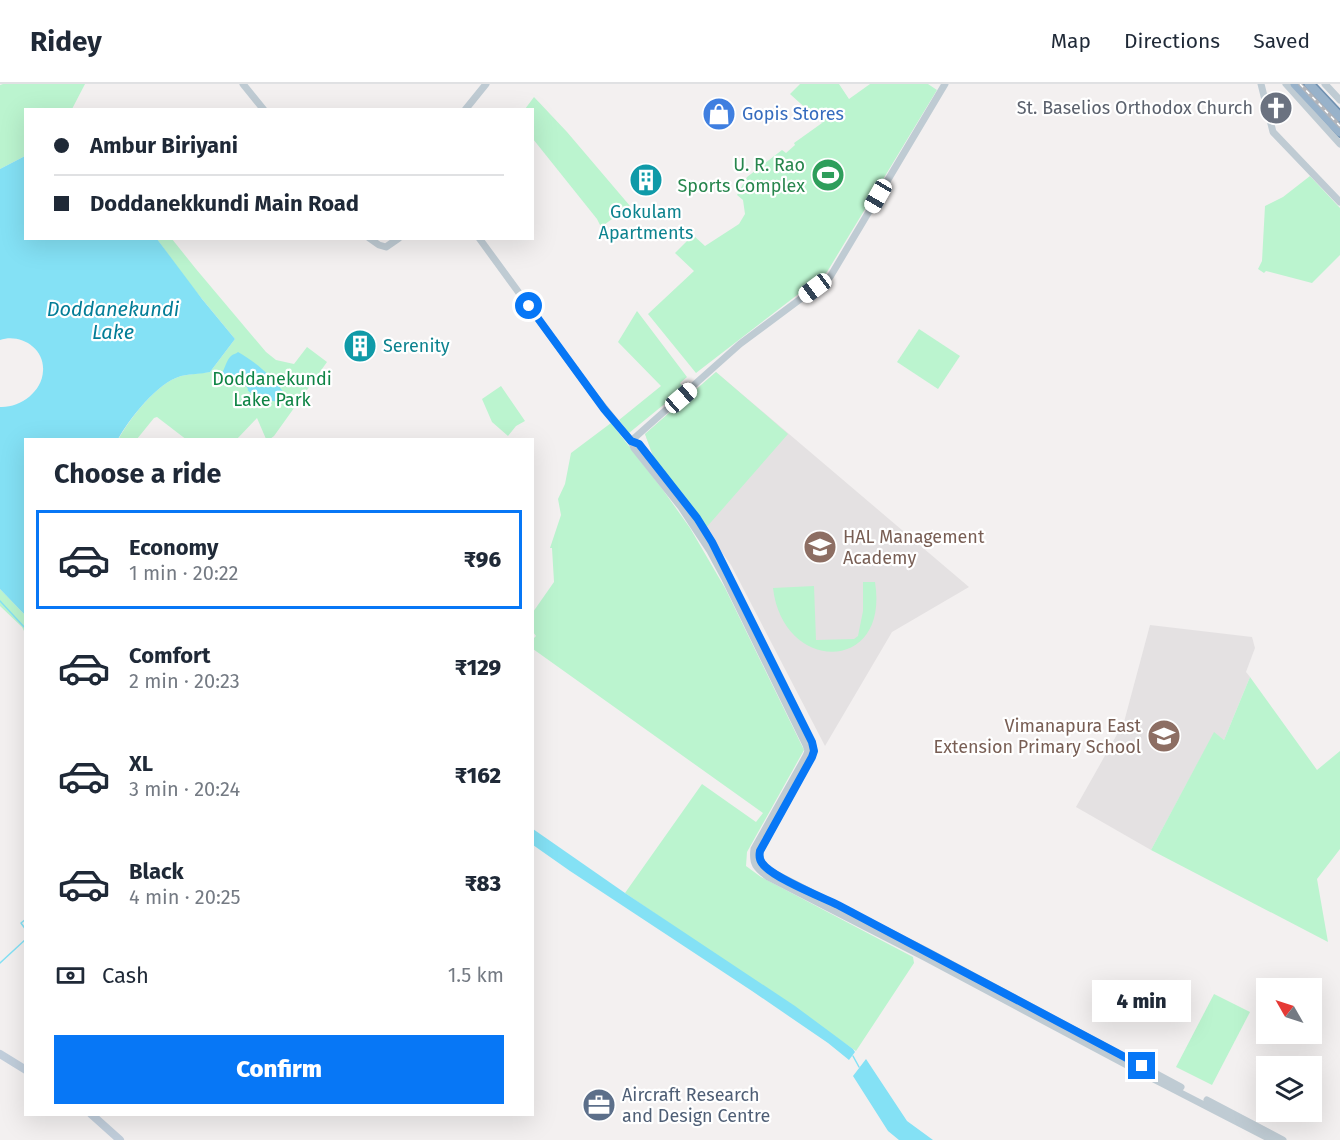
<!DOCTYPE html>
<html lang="en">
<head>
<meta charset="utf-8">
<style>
	:root { --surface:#fff; --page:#f2f2f3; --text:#1f2937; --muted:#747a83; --line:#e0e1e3; --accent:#0777f6 }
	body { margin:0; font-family:"Fira Sans",sans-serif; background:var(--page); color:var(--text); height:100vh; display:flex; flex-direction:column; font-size:22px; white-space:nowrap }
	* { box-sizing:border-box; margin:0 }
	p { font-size:20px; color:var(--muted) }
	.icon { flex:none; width:33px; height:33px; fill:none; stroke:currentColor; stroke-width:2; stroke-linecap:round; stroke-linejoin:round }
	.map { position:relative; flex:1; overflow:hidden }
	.details { position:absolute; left:24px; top:354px; width:510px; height:678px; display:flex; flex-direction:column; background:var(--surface); border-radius:0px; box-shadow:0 6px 24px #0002 }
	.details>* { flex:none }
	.hud { position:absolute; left:24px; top:24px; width:510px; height:132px; border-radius:0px; box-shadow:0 6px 24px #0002; display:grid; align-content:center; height:132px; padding:0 30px; background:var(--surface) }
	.needle { width:39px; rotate:309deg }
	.tools { position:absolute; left:1256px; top:894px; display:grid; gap:12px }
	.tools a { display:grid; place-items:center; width:66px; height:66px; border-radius:0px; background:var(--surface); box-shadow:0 6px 24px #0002; font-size:30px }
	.end { position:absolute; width:27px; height:27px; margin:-14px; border:8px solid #0777f6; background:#fff; box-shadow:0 0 0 3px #fff }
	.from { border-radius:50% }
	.bubble { position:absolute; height:42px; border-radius:0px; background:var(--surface); box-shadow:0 6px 24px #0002; font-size:20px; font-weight:800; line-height:42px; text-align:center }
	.car { position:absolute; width:18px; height:36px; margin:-18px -9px; border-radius:8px; box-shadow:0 0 4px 2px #0007; background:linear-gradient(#fff 24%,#345 0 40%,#fff 0 76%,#345 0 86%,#fff 0) }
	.hud b { display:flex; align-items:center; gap:21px; height:57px; font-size:22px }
	.hud b+b { border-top:2px solid var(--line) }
	.hud i { width:15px; height:15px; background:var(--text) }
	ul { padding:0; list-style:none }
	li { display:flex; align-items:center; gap:18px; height:99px; margin:0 12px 9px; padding:0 18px; border:3px solid transparent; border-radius:0px }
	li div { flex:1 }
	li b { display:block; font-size:22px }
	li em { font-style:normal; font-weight:800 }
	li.on { border-color:var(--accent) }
	li>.icon { width:54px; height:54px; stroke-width:1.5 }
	h2 { padding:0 30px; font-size:27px; line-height:72px }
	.pay { display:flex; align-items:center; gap:15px; height:66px; padding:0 30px; font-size:22px }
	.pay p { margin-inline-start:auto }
	.cta { display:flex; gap:12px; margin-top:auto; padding:12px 30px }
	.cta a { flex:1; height:69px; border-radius:0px; background:var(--accent); color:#fff; font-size:24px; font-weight:800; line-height:69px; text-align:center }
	header { display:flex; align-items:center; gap:36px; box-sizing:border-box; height:84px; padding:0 30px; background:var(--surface); border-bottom:2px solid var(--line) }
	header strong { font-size:28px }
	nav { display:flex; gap:33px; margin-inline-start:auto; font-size:21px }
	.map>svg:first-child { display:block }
</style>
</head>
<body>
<header>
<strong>Ridey</strong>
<nav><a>Map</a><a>Directions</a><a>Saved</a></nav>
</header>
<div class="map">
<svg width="1340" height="1056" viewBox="0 0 1340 1056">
	<rect width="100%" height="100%" fill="#f3f0f0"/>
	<g fill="#e4e1e2">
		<path d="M 716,288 L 969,503 L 892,548 L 825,662 L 731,481 L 705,445 L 698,433 L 653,372 L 645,350 Z"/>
		<path d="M 1150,541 L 1252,553 L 1255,564 L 1246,588 L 1250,593 L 1224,656 L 1214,649 L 1151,766 L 1076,723 L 1124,638 Z"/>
	</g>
	<g fill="#bbf4cf">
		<path d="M 3,0 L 85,0 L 72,25 L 26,26 L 25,72 L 0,85 L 0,1 Z"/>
		<path d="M 800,0 L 839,0 L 849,15 L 870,0 L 928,0 L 937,6 L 827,188 L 696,289 L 648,230 L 694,187 L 675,169 L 693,151 L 705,162 L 739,140 L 745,130 L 743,116 L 737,111 L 747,93 L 782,66 L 786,69 L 795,61 L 794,59 L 822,39 L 790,10 Z"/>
		<path d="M 534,13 L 567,48 L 630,122 L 601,143 L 597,135 L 533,55 L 532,26 L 525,25 Z"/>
		<path d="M 1310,92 L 1340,124 L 1340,171 L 1312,199 L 1266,187 L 1264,189 L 1258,185 L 1262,177 L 1265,122 L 1283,113 Z"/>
		<path d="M 157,155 L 172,155 L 196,185 L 266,268 L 276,276 L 294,280 L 307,263 L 327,278 L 274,352 L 270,355 L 266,355 L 257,334 L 237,355 L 187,356 L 157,333 L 154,334 L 137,355 L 118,356 C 130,334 157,299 181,292 C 190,290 201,289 210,288 L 235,255 L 184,193 Z"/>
		<path d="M 637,227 L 687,293 L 680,299 L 684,304 L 629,349 L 619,336 L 661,302 L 618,258 Z"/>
		<path d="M 919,245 L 960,272 L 938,305 L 897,278 Z"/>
		<path d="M 716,288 L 788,350 L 705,445 L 698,433 L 653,372 L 645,350 Z"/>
		<path d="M 501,302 L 525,337 L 516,342 L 508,352 L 492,338 L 482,315 Z"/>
		<path d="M 611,339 L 663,406 L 690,444 L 725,504 L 804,666 L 747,768 L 746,782 L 761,793 L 913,873 L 914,879 L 856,967 L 625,809 L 702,700 L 756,738 L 763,729 L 533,565 L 533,555 L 536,552 L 533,548 L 533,528 L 554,498 L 552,464 L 550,464 L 561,431 L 558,415 L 565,400 L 571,369 Z"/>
		<path d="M 863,498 L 875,498 C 890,590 783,590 773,504 L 814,502 L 816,556 L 854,555 L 858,552 L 863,527 Z"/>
		<path d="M 0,505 L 25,531 L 25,549 L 22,543 L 0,522 Z"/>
		<path d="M 1250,593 L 1317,686 L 1340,667 L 1340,765 L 1317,795 L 1328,858 L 1151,766 L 1214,648 L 1224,656 Z"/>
		<path d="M 1214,910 L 1250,928 L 1212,1001 L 1176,983 Z"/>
	</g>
	<g fill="#84e1f5">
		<path d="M 25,72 L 26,154 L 157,155 L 202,215 L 235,255 L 210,288 C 201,290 190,290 181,292 C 157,299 130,334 118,355 L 26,356 L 25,531 L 0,505 L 0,323 C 20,324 42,308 43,287 C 45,264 20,249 0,256 L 0,85 Z"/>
		<path d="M 238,268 C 257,279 274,294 286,312 L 284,318 C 274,318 259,315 251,309 C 244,304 251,308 246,302 C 240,294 233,294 224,294 L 222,289 C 225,284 227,275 231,272 C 233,270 236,270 238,268 Z"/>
		<path d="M 533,745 L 625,809 L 795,922 L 853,965 L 855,968 L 849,976 L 828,959 L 752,907 L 570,787 L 533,761 Z"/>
		<path d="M 866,975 L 907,1037 L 933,1056 L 899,1056 L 888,1047 L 853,992 Z"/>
	</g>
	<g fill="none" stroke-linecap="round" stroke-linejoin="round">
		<g stroke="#84e1f5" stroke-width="1.5">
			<path d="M 0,517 L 26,545"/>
			<path d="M 26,835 L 21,839 L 26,846"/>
			<path d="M 0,879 L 26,855"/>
			<path d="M 853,972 L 859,983"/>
		</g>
		<g stroke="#6e8faf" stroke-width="12">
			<g id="trunk">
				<path d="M 1295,0 L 1340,48"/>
				<path d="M 1309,0 L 1340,33"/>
			</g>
		</g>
		<g stroke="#bfcbd3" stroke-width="7">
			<path d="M 243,0 L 264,26"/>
			<path d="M 1261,0 L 1273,48 L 1340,118"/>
			<path d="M 1286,0 L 1340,60"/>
			<path d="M 1325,0 L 1340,16"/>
			<path d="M 465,26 L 486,0"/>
			<path d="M 369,154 L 379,161 L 386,163 L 399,154"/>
			<path d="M 479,154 L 590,306 L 631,357 L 634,364 L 681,423 L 710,467 L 724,493 L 806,661 L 808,667 L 806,672 L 754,765 C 752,780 756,784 768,793 L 924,873 L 1136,986 L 1272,1056"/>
			<path d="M 631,357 L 639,360 L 697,434 L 712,458 L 812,658 L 814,667 L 812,673 L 760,767 L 759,773 L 761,778 L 772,788 L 927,867 L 1181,1003"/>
			<path d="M 631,357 L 740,260 L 830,193 L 945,0"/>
			<path d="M 1207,1016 L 1283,1056"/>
		</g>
		<g stroke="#c1cedb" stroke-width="8">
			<path d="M 0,970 L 26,986"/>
			<path d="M 91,1030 L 120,1056"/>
		</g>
		<use href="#trunk" stroke="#98b2ca" stroke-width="9"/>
		<g stroke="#b2b5bb" stroke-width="4">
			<path id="rail" d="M 1300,0 L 1340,42"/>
		</g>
		<use href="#rail" stroke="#fff" stroke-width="1.5" stroke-dasharray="4.5" stroke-linecap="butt"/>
	</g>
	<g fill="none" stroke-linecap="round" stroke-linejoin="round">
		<path stroke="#0777f6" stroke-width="8" d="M 529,222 L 604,325 L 631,357 L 639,360 L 697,434 L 712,458 L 812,658 L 814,667 L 812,673 L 760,767 C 759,772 759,775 762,779 C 771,793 821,813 838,821 C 939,874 1040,929 1142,982"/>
	</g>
	<defs>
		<g id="church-disc" transform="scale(1.725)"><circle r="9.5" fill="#6b7280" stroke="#fff"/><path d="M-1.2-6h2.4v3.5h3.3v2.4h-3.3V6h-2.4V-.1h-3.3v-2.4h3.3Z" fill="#fff"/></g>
		<g id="shop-disc" transform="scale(1.725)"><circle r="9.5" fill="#3f7fe0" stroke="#fff"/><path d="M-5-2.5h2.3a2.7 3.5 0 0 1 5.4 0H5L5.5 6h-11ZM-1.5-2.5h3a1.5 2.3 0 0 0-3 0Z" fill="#fff"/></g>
		<g id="stadium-disc" transform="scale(1.725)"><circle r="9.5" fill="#2e9e5b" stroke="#fff"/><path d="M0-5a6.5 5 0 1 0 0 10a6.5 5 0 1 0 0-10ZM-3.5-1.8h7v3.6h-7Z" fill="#fff"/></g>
		<g id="building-disc" transform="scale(1.725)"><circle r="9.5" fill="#0f9aa8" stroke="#fff"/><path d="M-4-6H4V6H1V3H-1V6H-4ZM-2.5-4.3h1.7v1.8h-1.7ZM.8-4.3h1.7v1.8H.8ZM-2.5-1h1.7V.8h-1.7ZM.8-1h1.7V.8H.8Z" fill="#fff"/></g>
		<g id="university-disc" transform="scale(1.725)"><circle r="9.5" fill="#8d6e63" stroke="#fff"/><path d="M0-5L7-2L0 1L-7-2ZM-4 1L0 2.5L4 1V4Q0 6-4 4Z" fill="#fff"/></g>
		<g id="school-disc" transform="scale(1.725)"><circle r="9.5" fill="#8d6e63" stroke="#fff"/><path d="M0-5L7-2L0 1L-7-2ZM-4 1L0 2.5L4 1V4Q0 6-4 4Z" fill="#fff"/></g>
		<g id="office-disc" transform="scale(1.725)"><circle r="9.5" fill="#5c6f8a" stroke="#fff"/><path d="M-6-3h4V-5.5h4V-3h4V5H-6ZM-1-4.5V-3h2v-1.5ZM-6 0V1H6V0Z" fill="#fff"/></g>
	</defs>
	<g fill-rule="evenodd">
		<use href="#church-disc" x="1276" y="24"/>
		<use href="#shop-disc" x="719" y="30"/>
		<use href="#stadium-disc" x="828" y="91"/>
		<use href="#building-disc" x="646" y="96"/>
		<use href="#building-disc" x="360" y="262"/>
		<use href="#university-disc" x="820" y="463"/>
		<use href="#school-disc" x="1164" y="652"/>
		<use href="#office-disc" x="599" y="1021"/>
	</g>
	<g text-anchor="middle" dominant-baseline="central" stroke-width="4.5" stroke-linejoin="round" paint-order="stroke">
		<g font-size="18" fill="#5b616d" stroke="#fff" text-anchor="end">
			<text x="1253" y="24">St. Baselios Orthodox Church</text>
		</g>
		<g font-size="18" fill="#366cbe" stroke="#fff" text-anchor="start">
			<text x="742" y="30">Gopis Stores</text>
		</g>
		<g font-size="18" fill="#27864d" stroke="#fff" text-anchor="end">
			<text x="805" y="81">U. R. Rao<tspan x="805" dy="21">Sports Complex</tspan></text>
		</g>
		<g font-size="18" fill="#0d838f" stroke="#fff">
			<text x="646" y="128">Gokulam<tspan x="646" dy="21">Apartments</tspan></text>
			<text x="383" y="262" text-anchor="start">Serenity</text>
		</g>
		<g font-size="18" fill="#0e8445" stroke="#fff">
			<text x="272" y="295">Doddanekundi<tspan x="272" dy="21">Lake Park</tspan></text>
		</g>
		<g font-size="18" fill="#785e54" stroke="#fff" text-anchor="start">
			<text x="843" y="453">HAL Management<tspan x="843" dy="21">Academy</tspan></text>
			<text x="1141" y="642" text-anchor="end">Vimanapura East<tspan x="1141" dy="21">Extension Primary School</tspan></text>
		</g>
		<g font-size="18" fill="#4e5e75" stroke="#fff" text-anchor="start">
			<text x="622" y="1011">Aircraft Research<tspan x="622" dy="21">and Design Centre</tspan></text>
		</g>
		<g font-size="20" font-style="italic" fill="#037d97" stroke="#fff">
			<text x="113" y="225">Doddanekundi<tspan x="113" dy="23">Lake</tspan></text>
		</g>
	</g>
</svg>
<div class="tools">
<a><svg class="needle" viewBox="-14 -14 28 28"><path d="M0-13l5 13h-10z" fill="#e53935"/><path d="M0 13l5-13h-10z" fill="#747a83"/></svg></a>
<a><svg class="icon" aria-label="layers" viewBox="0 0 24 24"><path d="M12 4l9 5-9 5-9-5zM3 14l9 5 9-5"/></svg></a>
</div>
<i class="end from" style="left:529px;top:222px"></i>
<i class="end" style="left:1142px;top:982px"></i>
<div class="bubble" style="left:1092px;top:896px;width:99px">4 min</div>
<i class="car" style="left:878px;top:112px;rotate:210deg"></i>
<i class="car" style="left:815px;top:204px;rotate:233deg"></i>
<i class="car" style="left:681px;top:314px;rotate:49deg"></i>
<div class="hud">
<b><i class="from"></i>Ambur Biriyani</b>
<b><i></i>Doddanekkundi Main Road</b>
</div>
<section class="details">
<h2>Choose a ride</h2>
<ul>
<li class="on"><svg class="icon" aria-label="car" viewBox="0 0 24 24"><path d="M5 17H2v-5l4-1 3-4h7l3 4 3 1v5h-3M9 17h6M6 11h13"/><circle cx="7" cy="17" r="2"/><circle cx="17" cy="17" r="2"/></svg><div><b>Economy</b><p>1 min · 20:22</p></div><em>₹96</em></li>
<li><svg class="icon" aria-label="car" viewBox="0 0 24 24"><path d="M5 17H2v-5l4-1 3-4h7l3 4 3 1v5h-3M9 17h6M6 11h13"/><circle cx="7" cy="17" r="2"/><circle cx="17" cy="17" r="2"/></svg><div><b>Comfort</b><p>2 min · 20:23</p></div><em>₹129</em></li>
<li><svg class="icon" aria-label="car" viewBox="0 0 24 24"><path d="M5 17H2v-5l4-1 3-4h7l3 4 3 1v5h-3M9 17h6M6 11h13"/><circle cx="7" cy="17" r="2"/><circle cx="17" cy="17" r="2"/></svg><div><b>XL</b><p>3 min · 20:24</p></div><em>₹162</em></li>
<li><svg class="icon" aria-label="car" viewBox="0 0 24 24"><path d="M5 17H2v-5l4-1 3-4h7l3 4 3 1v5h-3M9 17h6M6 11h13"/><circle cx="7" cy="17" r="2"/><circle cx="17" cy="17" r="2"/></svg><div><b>Black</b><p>4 min · 20:25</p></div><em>₹83</em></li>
</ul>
<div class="pay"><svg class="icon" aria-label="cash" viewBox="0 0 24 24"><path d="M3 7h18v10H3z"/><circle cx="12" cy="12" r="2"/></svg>Cash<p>1.5 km</p></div>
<div class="cta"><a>Confirm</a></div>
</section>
</div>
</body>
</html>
